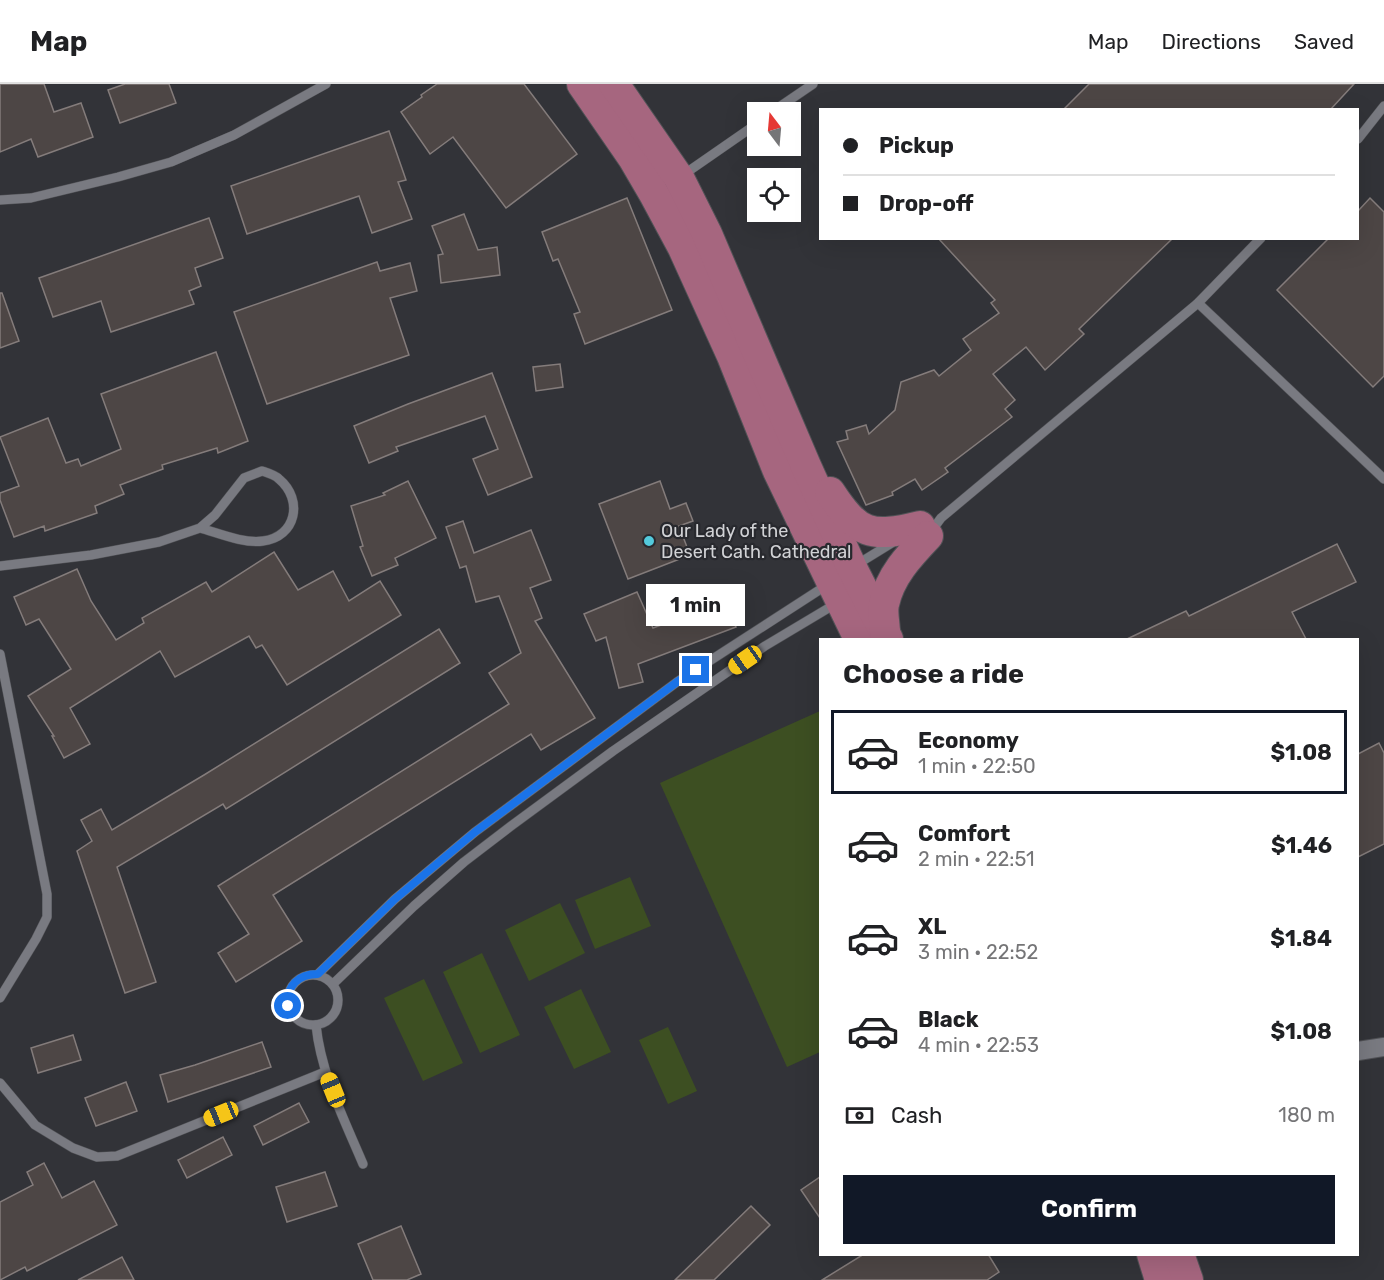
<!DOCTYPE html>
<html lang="en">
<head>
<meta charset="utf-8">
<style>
	:root { --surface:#fff; --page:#f2f2f2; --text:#202124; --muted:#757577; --line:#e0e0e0; --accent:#111827 }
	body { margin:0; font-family:Rubik,sans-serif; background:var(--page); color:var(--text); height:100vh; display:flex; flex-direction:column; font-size:22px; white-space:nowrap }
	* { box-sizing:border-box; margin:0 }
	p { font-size:20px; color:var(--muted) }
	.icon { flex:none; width:33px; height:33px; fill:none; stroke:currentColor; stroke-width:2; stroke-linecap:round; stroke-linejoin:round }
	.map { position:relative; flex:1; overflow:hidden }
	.details { position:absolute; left:819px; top:554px; width:540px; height:618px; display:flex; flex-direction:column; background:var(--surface); border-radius:0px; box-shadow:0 6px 24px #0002 }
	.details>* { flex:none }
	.guide { position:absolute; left:819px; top:24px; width:540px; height:132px; border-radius:0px; box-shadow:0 6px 24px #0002; display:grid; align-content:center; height:132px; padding:0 24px; background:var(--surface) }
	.needle { width:39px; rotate:344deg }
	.buttons { position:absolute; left:747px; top:18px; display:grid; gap:12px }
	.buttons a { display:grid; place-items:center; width:54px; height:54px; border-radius:0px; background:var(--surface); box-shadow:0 6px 24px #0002; font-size:30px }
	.end { position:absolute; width:27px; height:27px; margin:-14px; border:8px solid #1a73e8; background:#fff; box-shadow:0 0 0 3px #fff }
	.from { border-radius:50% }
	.bubble { position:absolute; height:42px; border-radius:0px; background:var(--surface); box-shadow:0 6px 24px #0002; font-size:20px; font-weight:700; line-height:42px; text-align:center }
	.car { position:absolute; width:18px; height:36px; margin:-18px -9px; border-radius:8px; box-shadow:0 0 4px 2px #0007; background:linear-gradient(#f5c518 24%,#345 0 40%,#f5c518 0 76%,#345 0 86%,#f5c518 0) }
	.guide b { display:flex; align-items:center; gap:21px; height:57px; font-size:22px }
	.guide b+b { border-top:2px solid var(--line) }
	.guide i { width:15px; height:15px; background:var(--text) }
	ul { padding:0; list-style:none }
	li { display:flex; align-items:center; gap:18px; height:84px; margin:0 12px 9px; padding:0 12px; border:3px solid transparent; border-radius:0px }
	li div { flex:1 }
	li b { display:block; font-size:22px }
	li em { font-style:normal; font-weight:700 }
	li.on { border-color:var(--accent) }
	li>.icon { width:54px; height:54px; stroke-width:1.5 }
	h2 { padding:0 24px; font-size:27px; line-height:72px }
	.pay { display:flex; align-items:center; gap:15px; height:66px; padding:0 24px; font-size:22px }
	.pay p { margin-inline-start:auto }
	.button { display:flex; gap:12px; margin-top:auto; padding:12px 24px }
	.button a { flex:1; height:69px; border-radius:0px; background:var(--accent); color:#fff; font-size:24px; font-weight:700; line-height:69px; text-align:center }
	header { display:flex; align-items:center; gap:36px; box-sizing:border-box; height:84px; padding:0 30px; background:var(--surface); border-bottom:2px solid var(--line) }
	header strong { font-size:28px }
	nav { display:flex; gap:33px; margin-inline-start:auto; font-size:21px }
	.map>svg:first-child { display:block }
</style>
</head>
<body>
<header>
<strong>Map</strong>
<nav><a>Map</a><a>Directions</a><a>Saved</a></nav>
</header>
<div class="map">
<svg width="1384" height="1196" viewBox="0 0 1384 1196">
	<rect width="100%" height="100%" fill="#323338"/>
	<g fill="#3d4f22">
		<path d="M 820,627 L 820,968 L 787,983 L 660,699 Z"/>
		<path d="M 630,793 L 651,842 L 595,865 L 575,816 Z"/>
		<path d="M 560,819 L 585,869 L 529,897 L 505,846 Z"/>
		<path d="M 482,869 L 520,951 L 480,969 L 443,888 Z"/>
		<path d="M 424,895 L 463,979 L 423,997 L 384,914 Z"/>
		<path d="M 581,905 L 611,968 L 574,985 L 544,923 Z"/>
		<path d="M 668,943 L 697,1007 L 668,1020 L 639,956 Z"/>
	</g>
	<g fill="#4d4645" stroke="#847c7b" stroke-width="1.5">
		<path d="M 0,0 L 44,0 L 54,28 L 81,19 L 93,53 L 38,73 L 31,55 L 0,68 Z"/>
		<path d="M 125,0 L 169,0 L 176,19 L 120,39 L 108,6 Z"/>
		<path d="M 437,0 L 524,0 L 577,70 L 506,124 L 453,53 L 430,70 L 401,28 L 422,13 L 421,11 Z"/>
		<path d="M 1089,0 L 1354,0 L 1330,26 L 1063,26 Z"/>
		<path d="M 389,47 L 406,96 L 398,98 L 412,135 L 372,149 L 359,112 L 247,150 L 231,102 Z"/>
		<path d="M 627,114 L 672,226 L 585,260 L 574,230 L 580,228 L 558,175 L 553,177 L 542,148 Z"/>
		<path d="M 1370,114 L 1384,128 L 1384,292 L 1373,303 L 1277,206 L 1329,154 L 1358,154 L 1358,127 Z"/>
		<path d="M 464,130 L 478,166 L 497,163 L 500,191 L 441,199 L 438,171 L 443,170 L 432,142 Z"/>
		<path d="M 209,134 L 223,174 L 195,184 L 201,202 L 189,207 L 194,220 L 111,248 L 101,217 L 53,233 L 39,194 Z"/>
		<path d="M 938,154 L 1173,154 L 1079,245 L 1084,250 L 1045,286 L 1026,263 L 993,290 L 1015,316 L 1005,325 L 1012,333 L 945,384 L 948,388 L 922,406 L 915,395 L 892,408 L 893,411 L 866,421 L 837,358 L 848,355 L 846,347 L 866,341 L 869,350 L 895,326 L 901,298 L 934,286 L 939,292 L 971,266 L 963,255 L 999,229 L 991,219 L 995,216 Z"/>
		<path d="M 377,178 L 380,187 L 410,179 L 417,207 L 390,214 L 409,271 L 267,320 L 234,228 Z"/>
		<path d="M 0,209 L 2,209 L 19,257 L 0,264 Z"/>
		<path d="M 216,268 L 248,357 L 218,369 L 217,364 L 162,381 L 163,385 L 120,401 L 124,410 L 95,422 L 97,429 L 45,447 L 44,442 L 14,453 L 0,416 L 0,409 L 19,402 L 0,353 L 48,334 L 66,379 L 78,375 L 81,382 L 121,365 L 101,310 Z"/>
		<path d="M 560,280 L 563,303 L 536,307 L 533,283 Z"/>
		<path d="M 492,289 L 532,393 L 488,411 L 473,375 L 498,365 L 485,332 L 396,363 L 398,367 L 369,379 L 354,342 L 408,320 Z"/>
		<path d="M 408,397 L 436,454 L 395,474 L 398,481 L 372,492 L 360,463 L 363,462 L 351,422 L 385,411 L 383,409 Z"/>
		<path d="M 660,397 L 670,425 L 686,419 L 693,437 L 679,442 L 690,471 L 628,495 L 599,420 Z"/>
		<path d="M 463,437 L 474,469 L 531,446 L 551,496 L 530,504 L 542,534 L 535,537 L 595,634 L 541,666 L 531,650 L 273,811 L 302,857 L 236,898 L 218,869 L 249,850 L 218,802 L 509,620 L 489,589 L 521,569 L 499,512 L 476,518 L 466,482 L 460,484 L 446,443 Z"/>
		<path d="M 1337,460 L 1356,498 L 1292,528 L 1306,555 L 1127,555 L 1186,527 L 1189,532 Z"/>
		<path d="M 274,468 L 298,506 L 333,487 L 349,517 L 380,497 L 401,531 L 287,601 L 262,561 L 256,564 L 249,552 L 175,593 L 160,567 L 70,624 L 90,660 L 64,674 L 52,652 L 54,652 L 28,612 L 71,585 L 39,535 L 26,541 L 14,513 L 77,485 L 91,517 L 116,556 L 144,539 L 142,534 L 206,498 L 212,508 Z"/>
		<path d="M 637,508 L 653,544 L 726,517 L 736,543 L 638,580 L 643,598 L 619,604 L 606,553 L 596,557 L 584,530 Z"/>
		<path d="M 439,545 L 460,579 L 226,725 L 223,720 L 117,783 L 156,898 L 125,909 L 77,767 L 92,757 L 81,736 L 101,725 L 112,746 L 204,691 Z"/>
		<path d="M 1379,659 L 1384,669 L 1384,760 L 1358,773 L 1358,670 Z"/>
		<path d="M 73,951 L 81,976 L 38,989 L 31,964 Z"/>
		<path d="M 262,958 L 271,983 L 168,1018 L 160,991 L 195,981 Z"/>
		<path d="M 126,998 L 137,1027 L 96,1042 L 85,1014 Z"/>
		<path d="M 299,1019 L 309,1038 L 263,1061 L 254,1042 Z"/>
		<path d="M 223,1053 L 232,1071 L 187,1094 L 178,1076 Z"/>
		<path d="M 44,1079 L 62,1114 L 94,1097 L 117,1141 L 27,1187 L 25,1183 L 0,1196 L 0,1118 L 33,1101 L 27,1088 Z"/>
		<path d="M 325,1088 L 337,1122 L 287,1138 L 276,1103 Z"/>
		<path d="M 820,1093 L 820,1134 L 801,1106 Z"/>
		<path d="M 751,1122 L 770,1141 L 714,1196 L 675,1196 Z"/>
		<path d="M 401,1142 L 421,1190 L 407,1196 L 373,1196 L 358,1160 Z"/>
		<path d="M 864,1170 L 988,1170 L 999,1188 L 987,1196 L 822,1196 Z"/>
		<path d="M 122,1173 L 134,1196 L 78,1196 Z"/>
	</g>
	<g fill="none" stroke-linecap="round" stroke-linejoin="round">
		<g stroke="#515256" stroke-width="10">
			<g id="service">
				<path d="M 772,28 L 813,0"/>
				<path d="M 1358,55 L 1384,22"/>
				<path d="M 683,91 L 758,39"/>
				<path d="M 0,116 L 31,114 L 118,93 L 171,78 L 234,51 L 326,0"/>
				<path d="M 1198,219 L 1384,395"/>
				<path d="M 930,449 L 941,434 L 1198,219 L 1261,154"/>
				<path d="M 856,481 L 895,457"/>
				<path d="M 0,482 L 91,471 L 159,458 L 200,444 L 215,431 L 244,394 L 262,387 C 268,389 275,391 279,395 C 304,416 296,453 263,457 C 244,460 218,449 200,444"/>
				<path d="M 0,570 L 47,810 L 47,833 L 36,855 L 0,914"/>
				<path d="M 318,890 L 395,815 L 475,748 L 677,598 L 827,501"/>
				<circle cx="313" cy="916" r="25"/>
				<path d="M 333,900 L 414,822 L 464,778 L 511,742 L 613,667 L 765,562 L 837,519"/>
				<path d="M 316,941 C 321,990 344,1035 363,1080"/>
				<path d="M 0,999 L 35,1041 L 73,1064 L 97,1073 L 117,1072 L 325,988"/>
			</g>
		</g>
		<g stroke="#515256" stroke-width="20">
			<path id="minor" d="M 1358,967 L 1384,963"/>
		</g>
		<g stroke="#515256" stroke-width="32">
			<g id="primary">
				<path d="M 582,0 L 633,74 L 654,110 L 683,164 L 732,272 L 778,387 L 859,555"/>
				<path d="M 614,0 L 679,94 L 707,150 L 806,382 L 852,484 L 888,555"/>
				<path d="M 830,408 C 858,451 871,454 920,442"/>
				<path d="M 885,549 C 885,540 882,528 884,520 C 890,492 909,472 928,452"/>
				<path d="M 1152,1170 L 1160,1196"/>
				<path d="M 1179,1170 L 1188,1196"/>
			</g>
		</g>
		<use href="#service" stroke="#797a81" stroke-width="9"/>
		<use href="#minor" stroke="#797a81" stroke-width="18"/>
		<use href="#primary" stroke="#a6667f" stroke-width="30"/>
	</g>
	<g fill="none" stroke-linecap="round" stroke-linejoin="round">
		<path stroke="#1a73e8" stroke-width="8" d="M 288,922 C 286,902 298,890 318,890 L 395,815 L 475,748 L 677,598 L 696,586"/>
	</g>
	<circle fill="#53cadc" stroke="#28292e" stroke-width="2" cx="649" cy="457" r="6"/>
	<g text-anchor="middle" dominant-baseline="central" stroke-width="4.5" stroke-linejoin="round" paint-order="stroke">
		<g font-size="18" fill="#d1d2d5" stroke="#28292e" text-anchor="start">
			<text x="661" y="447">Our Lady of the<tspan x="661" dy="21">Desert Cath. Cathedral</tspan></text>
		</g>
	</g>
</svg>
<div class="buttons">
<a><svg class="needle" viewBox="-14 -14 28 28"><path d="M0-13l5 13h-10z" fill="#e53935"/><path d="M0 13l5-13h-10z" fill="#757577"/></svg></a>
<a><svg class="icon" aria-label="locate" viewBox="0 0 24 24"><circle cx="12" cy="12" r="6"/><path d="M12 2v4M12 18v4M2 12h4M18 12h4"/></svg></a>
</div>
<i class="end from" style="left:288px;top:922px"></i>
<i class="end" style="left:696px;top:586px"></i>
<div class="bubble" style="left:646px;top:500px;width:99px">1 min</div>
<i class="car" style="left:745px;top:576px;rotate:235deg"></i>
<i class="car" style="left:333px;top:1006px;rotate:338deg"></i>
<i class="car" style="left:221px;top:1030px;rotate:248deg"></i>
<div class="guide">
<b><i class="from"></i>Pickup</b>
<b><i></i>Drop-off</b>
</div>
<section class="details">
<h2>Choose a ride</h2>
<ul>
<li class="on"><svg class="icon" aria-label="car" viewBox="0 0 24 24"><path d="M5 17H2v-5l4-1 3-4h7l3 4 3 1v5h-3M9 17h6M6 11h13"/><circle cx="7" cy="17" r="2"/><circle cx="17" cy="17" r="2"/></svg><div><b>Economy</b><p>1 min · 22:50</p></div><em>$1.08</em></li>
<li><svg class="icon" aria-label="car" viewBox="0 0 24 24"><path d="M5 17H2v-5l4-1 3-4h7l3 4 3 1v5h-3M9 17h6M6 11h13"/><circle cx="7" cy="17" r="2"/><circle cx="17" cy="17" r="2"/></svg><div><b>Comfort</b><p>2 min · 22:51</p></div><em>$1.46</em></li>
<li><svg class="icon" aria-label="car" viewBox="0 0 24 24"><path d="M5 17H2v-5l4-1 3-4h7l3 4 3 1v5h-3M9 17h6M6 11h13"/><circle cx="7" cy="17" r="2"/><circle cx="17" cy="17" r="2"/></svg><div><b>XL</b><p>3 min · 22:52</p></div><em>$1.84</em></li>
<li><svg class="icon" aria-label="car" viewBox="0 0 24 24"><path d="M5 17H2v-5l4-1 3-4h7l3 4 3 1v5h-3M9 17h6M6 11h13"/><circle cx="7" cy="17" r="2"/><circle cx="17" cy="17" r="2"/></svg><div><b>Black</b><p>4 min · 22:53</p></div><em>$1.08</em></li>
</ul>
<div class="pay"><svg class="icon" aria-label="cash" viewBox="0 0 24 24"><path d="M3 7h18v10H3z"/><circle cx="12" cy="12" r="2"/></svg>Cash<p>180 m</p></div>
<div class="button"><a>Confirm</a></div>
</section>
</div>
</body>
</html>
